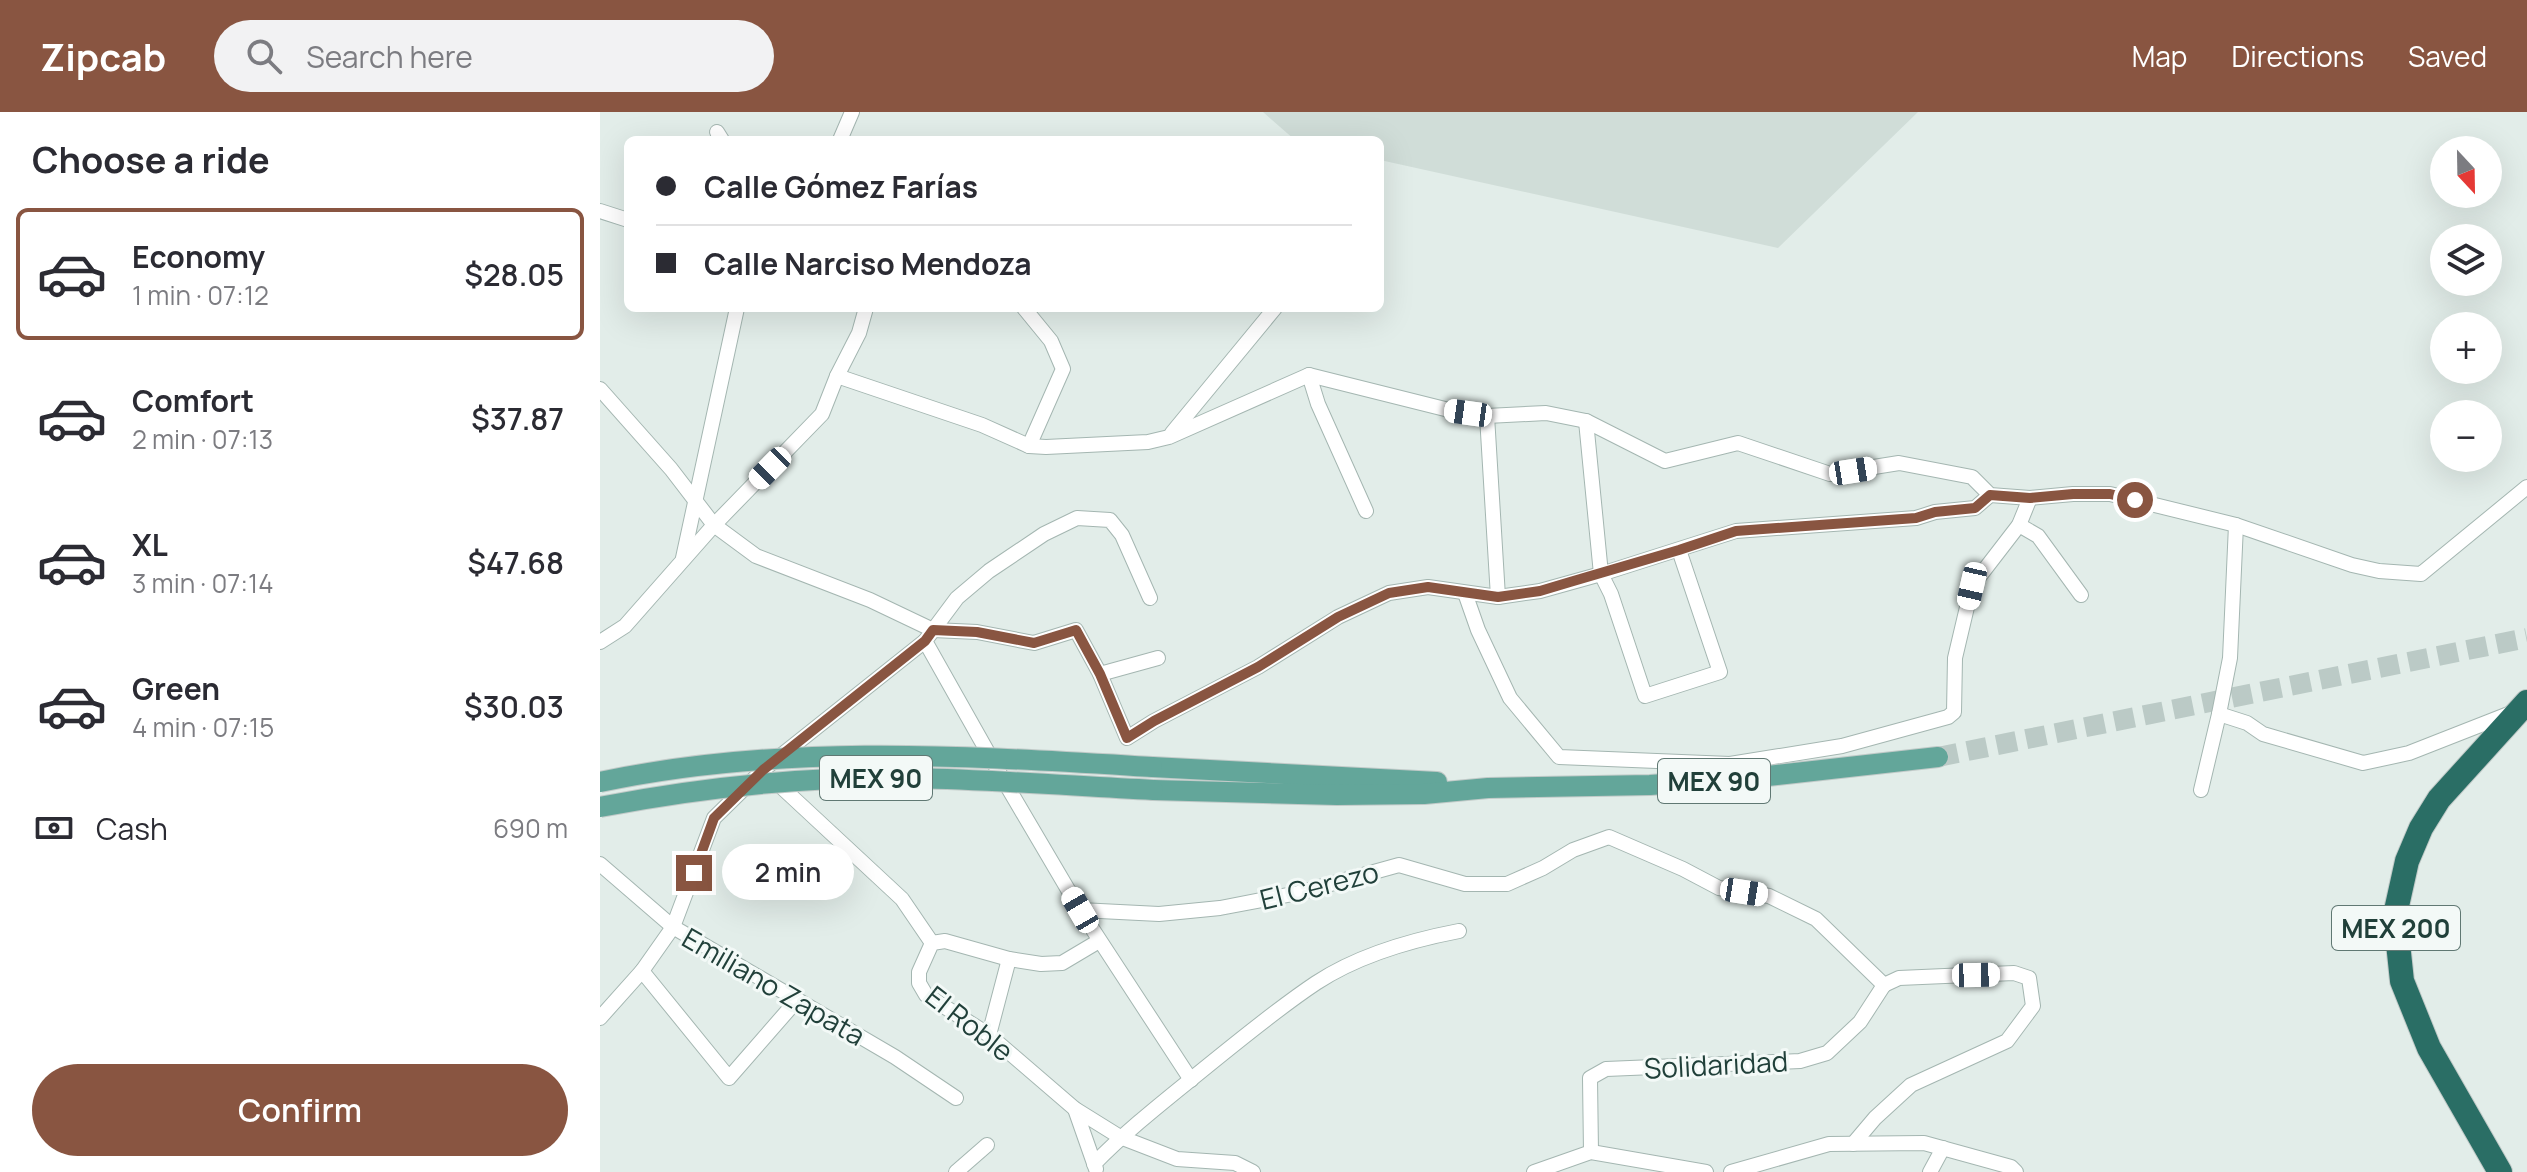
<!DOCTYPE html>
<html lang="en">
<head>
<meta charset="utf-8">
<style>
	:root { --surface:#fff; --page:#f2f2f3; --text:#2b2b33; --muted:#7c7c81; --line:#e1e1e2; --accent:#895541 }
	body { margin:0; font-family:Manrope,sans-serif; background:var(--page); color:var(--text); height:100vh; display:flex; flex-direction:column; font-size:30px; white-space:nowrap }
	* { box-sizing:border-box; margin:0 }
	p { font-size:26px; color:var(--muted) }
	.icon { flex:none; width:44px; height:44px; fill:none; stroke:currentColor; stroke-width:2; stroke-linecap:round; stroke-linejoin:round }
	.map { position:relative; flex:1; overflow:hidden }
	.details { display:flex; flex-direction:column; background:var(--surface); width:600px }
	.details>* { flex:none }
	.hud { position:absolute; left:24px; top:24px; width:760px; height:176px; border-radius:12px; box-shadow:0 8px 32px #0002; display:grid; align-content:center; height:176px; padding:0 32px; background:var(--surface) }
	.needle { width:52px; rotate:158deg }
	.fabs { position:absolute; left:1830px; top:24px; display:grid; gap:16px }
	.fabs a { display:grid; place-items:center; width:72px; height:72px; border-radius:50%; background:var(--surface); box-shadow:0 8px 32px #0002; font-size:40px }
	.end { position:absolute; width:36px; height:36px; margin:-18px; border:10px solid #895541; background:#fff; box-shadow:0 0 0 4px #fff }
	.from { border-radius:50% }
	.bubble { position:absolute; height:56px; border-radius:28px; background:var(--surface); box-shadow:0 8px 32px #0002; font-size:26px; font-weight:600; line-height:56px; text-align:center }
	.car { position:absolute; width:24px; height:48px; margin:-24px -12px; border-radius:10px; box-shadow:0 0 6px 2px #0007; background:linear-gradient(#fff 24%,#345 0 40%,#fff 0 76%,#345 0 86%,#fff 0) }
	.hud b { display:flex; align-items:center; gap:28px; height:76px; font-size:30px }
	.hud b+b { border-top:2px solid var(--line) }
	.hud i { width:20px; height:20px; background:var(--text) }
	ul { padding:0; list-style:none }
	li { display:flex; align-items:center; gap:24px; height:132px; margin:0 16px 12px; padding:0 16px; border:4px solid transparent; border-radius:12px }
	li div { flex:1 }
	li b { display:block; font-size:30px }
	li em { font-style:normal; font-weight:600 }
	li.on { border-color:var(--accent) }
	li>.icon { width:72px; height:72px; stroke-width:1.5 }
	h2 { padding:0 32px; font-size:36px; line-height:96px }
	.pay { display:flex; align-items:center; gap:20px; height:88px; padding:0 32px; font-size:30px }
	.pay p { margin-inline-start:auto }
	.cta { display:flex; gap:16px; margin-top:auto; padding:16px 32px }
	.cta a { flex:1; height:92px; border-radius:48px; background:var(--accent); color:#fff; font-size:32px; font-weight:600; line-height:92px; text-align:center }
	header { display:flex; align-items:center; gap:48px; box-sizing:border-box; height:112px; padding:0 40px; background:var(--accent); color:#fff }
	header strong { font-size:38px }
	nav { display:flex; gap:44px; margin-inline-start:auto; font-size:28px }
	.search { width:560px; height:72px; background:var(--page); display:flex; align-items:center; gap:20px; box-sizing:border-box; padding:0 28px; border-radius:44px; color:var(--muted); font-size:30px }
	main { display:flex; flex:1; min-height:0 }
	.map>svg:first-child { display:block }
</style>
</head>
<body>
<header>
<strong>Zipcab</strong>
<div class="search"><svg class="icon" aria-label="search" viewBox="0 0 24 24"><circle cx="10" cy="10" r="6"/><path d="M15 15l6 6"/></svg>Search here</div>
<nav><a>Map</a><a>Directions</a><a>Saved</a></nav>
</header>
<main>
<section class="details">
<h2>Choose a ride</h2>
<ul>
<li class="on"><svg class="icon" aria-label="car" viewBox="0 0 24 24"><path d="M5 17H2v-5l4-1 3-4h7l3 4 3 1v5h-3M9 17h6M6 11h13"/><circle cx="7" cy="17" r="2"/><circle cx="17" cy="17" r="2"/></svg><div><b>Economy</b><p>1 min · 07:12</p></div><em>$28.05</em></li>
<li><svg class="icon" aria-label="car" viewBox="0 0 24 24"><path d="M5 17H2v-5l4-1 3-4h7l3 4 3 1v5h-3M9 17h6M6 11h13"/><circle cx="7" cy="17" r="2"/><circle cx="17" cy="17" r="2"/></svg><div><b>Comfort</b><p>2 min · 07:13</p></div><em>$37.87</em></li>
<li><svg class="icon" aria-label="car" viewBox="0 0 24 24"><path d="M5 17H2v-5l4-1 3-4h7l3 4 3 1v5h-3M9 17h6M6 11h13"/><circle cx="7" cy="17" r="2"/><circle cx="17" cy="17" r="2"/></svg><div><b>XL</b><p>3 min · 07:14</p></div><em>$47.68</em></li>
<li><svg class="icon" aria-label="car" viewBox="0 0 24 24"><path d="M5 17H2v-5l4-1 3-4h7l3 4 3 1v5h-3M9 17h6M6 11h13"/><circle cx="7" cy="17" r="2"/><circle cx="17" cy="17" r="2"/></svg><div><b>Green</b><p>4 min · 07:15</p></div><em>$30.03</em></li>
</ul>
<div class="pay"><svg class="icon" aria-label="cash" viewBox="0 0 24 24"><path d="M3 7h18v10H3z"/><circle cx="12" cy="12" r="2"/></svg>Cash<p>690 m</p></div>
<div class="cta"><a>Confirm</a></div>
</section>
<div class="map">
<svg width="1927" height="1060" viewBox="0 0 1927 1060">
	<rect width="100%" height="100%" fill="#e2ede9"/>
	<path fill="#d0ddd8" d="M 663,0 L 1318,0 L 1178,136 L 780,48 L 780,28 L 695,28 Z"/>
	<g fill="none" stroke-linecap="round" stroke-linejoin="round">
		<path stroke="#bbcac6" stroke-width="20" stroke-dasharray="20 10" stroke-linecap="butt" d="M 1338,645 L 1927,526"/>
		<g stroke="#a4b6b1" stroke-width="16">
			<g id="street">
				<path d="M 117,20 L 122,28"/>
				<path d="M 240,28 L 252,0"/>
				<path d="M 0,99 L 28,108"/>
				<path d="M 424,196 L 451,229 L 463,257 L 429,334"/>
				<path d="M 709,263 L 718,292 L 766,399"/>
				<path d="M 237,264 L 382,313 L 429,334 L 446,335 L 548,330 L 569,325 L 709,263 L 849,298 L 887,304 L 946,301 L 986,309 L 1065,349 L 1138,331 L 1230,362 L 1299,351 L 1372,365 L 1390,383 L 1430,386 L 1473,382 L 1510,382 L 1636,413 L 1752,453 L 1779,459 L 1821,462 L 1927,375"/>
				<path d="M 0,277 L 71,357 L 114,413 L 156,444 L 270,488 L 333,518 L 377,520 L 434,531 L 476,518 L 500,562 L 527,626 L 554,609 L 658,555 L 738,505 L 789,481 L 828,475 L 898,485 L 940,479 L 1001,462 L 1136,419 L 1316,406 L 1335,400 L 1375,396 L 1390,383"/>
				<path d="M 887,304 L 898,485"/>
				<path d="M 986,309 L 1001,462 L 1011,482 L 1045,584 L 1120,560 L 1079,438"/>
				<path d="M 572,321 L 675,196"/>
				<path d="M 1419,413 L 1438,424 L 1481,483"/>
				<path d="M 1636,413 L 1630,546 L 1619,602 L 1647,611 L 1663,622 L 1763,651 L 1809,641 L 1911,601"/>
				<path d="M 83,446 L 137,196"/>
				<path d="M 865,481 L 878,518 L 910,586 L 959,645 L 1130,652 L 1242,634 L 1348,605 L 1354,600 L 1355,546 L 1372,474 L 1419,413 L 1430,386"/>
				<path d="M 550,486 L 522,423 L 510,408 L 477,406 L 444,422 L 389,459 L 357,486 L 325,529 L 400,662 L 480,798 L 591,968"/>
				<path d="M 0,530 L 25,514 L 114,413 L 222,302 L 237,264 L 259,221 L 266,196"/>
				<path d="M 500,562 L 558,546"/>
				<path d="M 175,669 L 302,787 L 332,831"/>
				<path d="M 1601,678 L 1619,602"/>
				<path d="M 0,752 L 73,815 L 295,945 L 356,986"/>
				<path d="M 480,798 L 559,802 L 620,796 L 698,781 L 799,753 L 865,772 L 907,772 L 943,756 L 973,738 L 1009,725 L 1083,757 L 1119,776 L 1169,784 L 1216,807 L 1284,873"/>
				<path d="M 499,829 L 462,851 L 441,852 L 409,847 L 345,829 L 332,831 L 319,860 L 319,871 L 326,883 L 389,923 L 475,997 L 520,1025 L 577,1047 L 635,1051 L 653,1060"/>
				<path d="M 42,859 L 129,966 L 197,888"/>
				<path d="M 0,906 L 42,859 L 73,815 L 114,706 L 163,658 L 325,529"/>
				<path d="M 389,923 L 409,847"/>
				<path d="M 475,997 L 496,1057"/>
				<path d="M 1253,1032 L 1275,1006 L 1311,973 L 1407,929 L 1433,894 L 1429,866 L 1414,861 L 1299,866 L 1284,873"/>
				<path d="M 991,1040 L 990,966 L 1006,957 L 1200,949 L 1227,941 L 1260,910 L 1284,873"/>
				<path d="M 494,1052 C 528,1017 567,987 605,956 C 641,927 677,897 716,871 C 757,844 812,828 859,819"/>
				<path d="M 356,1060 L 387,1033"/>
				<path d="M 934,1060 L 991,1040 L 1106,1060"/>
				<path d="M 1131,1060 L 1229,1032 L 1324,1031 L 1411,1055 L 1416,1060"/>
				<path d="M 1330,1060 L 1343,1036"/>
			</g>
		</g>
		<g stroke="#c1cac8" stroke-width="22">
			<g id="primary">
				<path d="M 552,655 L 837,670"/>
				<path d="M 553,678 L 737,683 L 824,682 L 888,676 L 1050,673 L 1150,666 L 1338,645"/>
			</g>
		</g>
		<g stroke="#c1cac8" stroke-width="26">
			<path id="highway" d="M 1900,1060 L 1829,936 L 1802,869 L 1795,803 L 1807,749 L 1821,716 L 1839,687 L 1927,590"/>
		</g>
		<use href="#street" stroke="#fff" stroke-width="14"/>
		<use href="#primary" stroke="#63a69a" stroke-width="20"/>
		<use href="#highway" stroke="#2a6e65" stroke-width="24"/>
		<g stroke="#c1cac8" stroke-width="22" stroke-linecap="butt">
			<g id="primary-bridge">
				<path d="M 0,670 C 183,631 367,644 552,655"/>
				<path d="M 0,695 C 104,675 209,664 315,666 C 394,668 474,674 553,678"/>
			</g>
		</g>
		<use href="#primary-bridge" stroke="#63a69a" stroke-width="20"/>
	</g>
	<g fill="none" stroke-linecap="round" stroke-linejoin="round">
		<path stroke="#895541" stroke-width="10" d="M 94,761 L 114,706 L 163,658 L 325,529 L 333,518 L 377,520 L 434,531 L 476,518 L 500,562 L 527,626 L 554,609 L 658,555 L 738,505 L 789,481 L 828,475 L 898,485 L 940,479 L 970,470 L 1079,438 L 1136,419 L 1316,406 L 1335,400 L 1375,396 L 1390,383 L 1430,386 L 1473,382 L 1510,382 L 1535,388"/>
	</g>
	<g text-anchor="middle" dominant-baseline="central" stroke-width="6" stroke-linejoin="round" paint-order="stroke">
		<g fill="#f3f9f7" stroke="#607873" stroke-width="2">
			<rect x="220" y="644" width="112" height="44" rx="6"/>
			<rect x="1058" y="647" width="112" height="44" rx="6"/>
			<rect x="1732" y="794" width="128" height="44" rx="6"/>
		</g>
		<g font-size="26" font-weight="bold" fill="#21403a">
			<text x="276" y="666">MEX 90</text>
			<text x="1114" y="669">MEX 90</text>
			<text x="1796" y="816">MEX 200</text>
		</g>
		<g font-size="28" fill="#21403a" stroke="#f3f9f7">
			<text transform="translate(719 773) rotate(-14)">El Cerezo</text>
			<text transform="translate(174 874) rotate(30)">Emiliano Zapata</text>
			<text transform="translate(370 911) rotate(38)">El Roble</text>
			<text transform="translate(1116 952) rotate(-3)">Solidaridad</text>
		</g>
	</g>
</svg>
<div class="fabs">
<a><svg class="needle" viewBox="-14 -14 28 28"><path d="M0-13l5 13h-10z" fill="#e53935"/><path d="M0 13l5-13h-10z" fill="#7c7c81"/></svg></a>
<a><svg class="icon" aria-label="layers" viewBox="0 0 24 24"><path d="M12 4l9 5-9 5-9-5zM3 14l9 5 9-5"/></svg></a>
<a>+</a>
<a>−</a>
</div>
<i class="end from" style="left:1535px;top:388px"></i>
<i class="end" style="left:94px;top:761px"></i>
<div class="bubble" style="left:122px;top:732px;width:132px">2 min</div>
<i class="car" style="left:868px;top:301px;rotate:278deg"></i>
<i class="car" style="left:170px;top:356px;rotate:225deg"></i>
<i class="car" style="left:1253px;top:359px;rotate:81deg"></i>
<i class="car" style="left:1372px;top:474px;rotate:193deg"></i>
<i class="car" style="left:1144px;top:780px;rotate:99deg"></i>
<i class="car" style="left:480px;top:798px;rotate:330deg"></i>
<i class="car" style="left:1376px;top:863px;rotate:89deg"></i>
<div class="hud">
<b><i class="from"></i>Calle Gómez Farías</b>
<b><i></i>Calle Narciso Mendoza</b>
</div>
</div>
</main>
</body>
</html>
